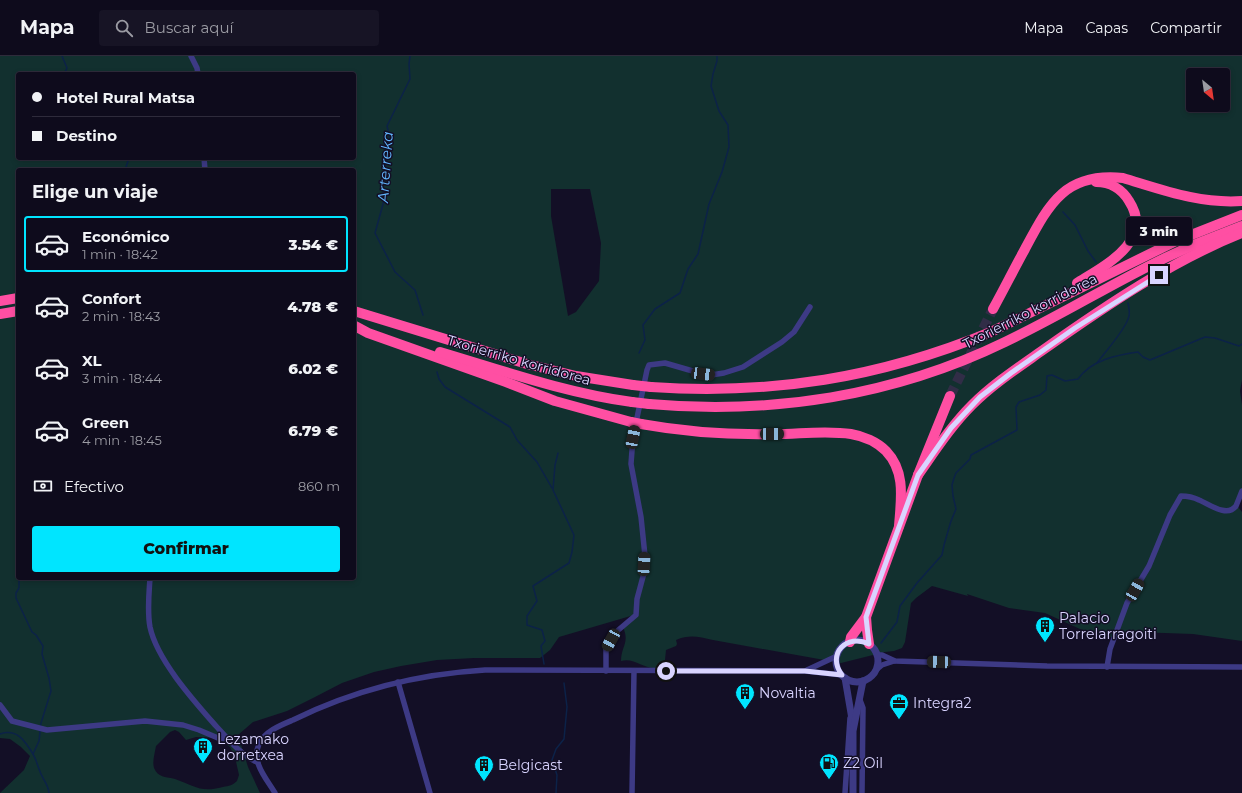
<!DOCTYPE html>
<html lang="es">
<head>
<meta charset="utf-8">
<style>
	:root { --surface:#0e0b1c; --page:#171425; --text:#f1f3f6; --muted:#9b9ba3; --line:#2e2b3b; --accent:#00e5ff }
	body { margin:0; font-family:Montserrat,sans-serif; background:var(--page); color:var(--text); height:100vh; display:flex; flex-direction:column; font-size:15px; white-space:nowrap }
	* { box-sizing:border-box; margin:0 }
	p { font-size:13px; color:var(--muted) }
	.icon { flex:none; width:22px; height:22px; fill:none; stroke:currentColor; stroke-width:2; stroke-linecap:round; stroke-linejoin:round }
	.map { position:relative; flex:1; overflow:hidden }
	.details { position:absolute; left:16px; top:112px; width:340px; height:412px; display:flex; flex-direction:column; background:var(--surface); border-radius:4px; box-shadow:0 2px 6px #0003,0 0 0 1px var(--line) }
	.details>* { flex:none }
	.guide { position:absolute; left:16px; top:16px; width:340px; height:88px; border-radius:4px; box-shadow:0 2px 6px #0003,0 0 0 1px var(--line); display:grid; align-content:center; height:88px; padding:0 16px; background:var(--surface) }
	.needle { width:26px; rotate:151deg }
	.fabs { position:absolute; left:1186px; top:12px; display:grid; gap:8px }
	.fabs a { display:grid; place-items:center; width:44px; height:44px; border-radius:4px; background:var(--surface); box-shadow:0 2px 6px #0003,0 0 0 1px var(--line); font-size:20px }
	.end { position:absolute; width:18px; height:18px; margin:-9px; border:5px solid #d9d4ff; background:#111; box-shadow:0 0 0 2px #111 }
	.from { border-radius:50% }
	.bubble { position:absolute; height:28px; border-radius:4px; background:var(--surface); box-shadow:0 2px 6px #0003,0 0 0 1px var(--line); font-size:13px; font-weight:800; line-height:28px; text-align:center }
	.car { position:absolute; width:12px; height:24px; margin:-12px -6px; border-radius:5px; box-shadow:0 0 3px 1px #0007; background:linear-gradient(#222 24%,#8ab4d8 0 40%,#222 0 76%,#8ab4d8 0 86%,#222 0) }
	.guide b { display:flex; align-items:center; gap:14px; height:38px; font-size:15px }
	.guide b+b { border-top:1px solid var(--line) }
	.guide i { width:10px; height:10px; background:var(--text) }
	ul { padding:0; list-style:none }
	li { display:flex; align-items:center; gap:12px; height:56px; margin:0 8px 6px; padding:0 8px; border:2px solid transparent; border-radius:4px }
	li div { flex:1 }
	li b { display:block; font-size:15px }
	li em { font-style:normal; font-weight:800 }
	li.selected { border-color:var(--accent) }
	li>.icon { width:36px; height:36px; stroke-width:1.5 }
	h2 { padding:0 16px; font-size:18px; line-height:48px }
	.pay { display:flex; align-items:center; gap:10px; height:44px; padding:0 16px; font-size:15px }
	.pay p { margin-inline-start:auto }
	.primary-button { display:flex; gap:8px; margin-top:auto; padding:8px 16px }
	.primary-button a { flex:1; height:46px; border-radius:4px; background:var(--accent); color:#111; font-size:16px; font-weight:800; line-height:46px; text-align:center }
	header { display:flex; align-items:center; gap:24px; box-sizing:border-box; height:56px; padding:0 20px; background:var(--surface); border-bottom:1px solid var(--line) }
	header strong { font-size:19px }
	nav { display:flex; gap:22px; margin-inline-start:auto; font-size:14px }
	.search { width:280px; height:36px; background:var(--page); display:flex; align-items:center; gap:10px; box-sizing:border-box; padding:0 14px; border-radius:4px; color:var(--muted); font-size:15px }
	.map>svg:first-child { display:block }
</style>
</head>
<body>
<header>
<strong>Mapa</strong>
<div class="search"><svg class="icon" aria-label="search" viewBox="0 0 24 24"><circle cx="10" cy="10" r="6"/><path d="M15 15l6 6"/></svg>Buscar aquí</div>
<nav><a>Mapa</a><a>Capas</a><a>Compartir</a></nav>
</header>
<div class="map">
<svg width="1242" height="737" viewBox="0 0 1242 737">
	<rect width="100%" height="100%" fill="#130f26"/>
	<path fill="#12302f" fill-rule="evenodd" d="M 0,0 L 1242,0 L 1242,324 L 1240,335 L 1242,349 L 1242,438 L 1238,451 L 1242,456 L 1242,585 L 1193,578 L 1136,576 L 1116,581 L 1104,581 L 1080,573 L 1045,557 L 1009,552 L 967,538 L 968,540 L 932,530 L 916,542 L 911,547 L 905,586 L 902,592 L 894,595 L 885,596 L 841,607 L 713,584 C 699,581 690,578 676,584 L 677,588 L 676,590 L 666,594 L 665,604 L 662,609 C 649,619 636,600 621,605 C 621,590 630,587 623,571 L 634,559 L 559,581 L 550,594 L 540,602 L 474,602 L 437,604 L 401,610 L 374,616 L 342,627 L 315,641 L 287,655 L 253,666 L 238,679 L 248,711 L 260,737 L 0,737 L 24,714 L 30,700 L 21,691 L 10,683 L 0,682 ZM 18,18 L 354,18 L 354,102 L 18,102 ZM 1193,19 L 1223,19 L 1223,49 L 1193,49 ZM 18,114 L 354,114 L 354,522 L 18,522 ZM 551,133 L 590,133 L 601,187 L 599,225 L 576,256 L 568,260 L 551,160 ZM 175,674 L 179,676 L 186,684 L 196,681 L 218,682 L 230,691 L 235,701 L 239,719 L 237,725 C 233,729 229,730 223,731 C 200,737 195,730 175,723 C 167,721 158,722 154,712 C 152,706 155,696 156,690 L 170,676 Z"/>
	<g fill="none" stroke-linecap="round" stroke-linejoin="round">
		<g stroke="#0c2248" stroke-width="1.5">
			<path d="M 62,0 L 67,12 L 64,18"/>
			<path d="M 410,0 L 409,8 L 410,23 L 387,70 L 390,82 L 386,108 L 381,128 L 385,141 L 375,177 L 395,216 L 415,234 L 423,259"/>
			<path d="M 125,114 L 129,102"/>
			<path d="M 1063,156 L 1075,169 L 1088,195 L 1096,206"/>
			<path d="M 639,297 L 645,284 L 643,269 L 655,253 L 680,237 L 688,213 L 698,198 L 709,148 L 722,116 L 729,91 L 728,69 L 719,55 L 711,30 L 713,18 L 717,5 L 717,0"/>
			<path d="M 1097,307 C 1105,296 1127,272 1129,260 C 1130,256 1129,252 1128,247"/>
			<path d="M 437,316 L 439,323 L 445,331 L 510,371 L 517,384 L 537,406 L 552,432"/>
			<path d="M 19,522 L 19,532 L 16,537 L 16,542 L 32,576 L 36,579 L 43,590 L 42,598 L 49,622 L 51,635 L 41,667 L 39,685 L 33,698 C 36,703 37,708 39,713 C 42,723 48,727 49,737"/>
			<path d="M 881,587 L 897,566 L 900,550 L 917,527 L 942,499 L 944,489 L 951,465 L 956,453 L 953,440 L 952,429 L 954,422 L 956,417 L 970,403 L 971,399 L 1017,374 L 1016,351 L 1019,346 L 1040,339 L 1046,334 L 1047,320 L 1052,319 L 1065,325 L 1078,323 C 1091,304 1117,299 1138,296 L 1143,301 L 1150,304 L 1205,281 L 1215,282 L 1239,290 L 1242,288"/>
			<path d="M 544,608 L 541,590 L 545,585 L 542,574 L 527,569 L 527,560 L 537,545 L 533,530 L 569,507 L 572,496 L 574,479 L 553,434 L 555,409 L 558,397"/>
			<path d="M 0,678 C 17,672 25,685 33,698"/>
			<path d="M 556,737 L 557,719 L 552,704 L 556,693 L 564,683 L 567,651 L 564,627"/>
		</g>
		<path stroke="#312d47" stroke-width="10" stroke-dasharray="10 5" stroke-linecap="butt" d="M 950,340 L 993,253"/>
		<g stroke="#3d3a85" stroke-width="5.5">
			<path d="M 191,0 L 197,12 L 198,18"/>
			<path d="M 204,102 L 205,114"/>
			<path d="M 150,522 C 149,538 147,555 150,571 C 157,604 194,645 216,670 C 227,682 242,700 257,706"/>
			<path d="M 877,599 L 882,599 L 895,605 L 1047,610 L 1242,611"/>
			<path d="M 1107,611 L 1110,593 L 1127,547 L 1149,510 L 1170,459 L 1181,440 C 1187,440 1193,441 1199,444 C 1209,448 1227,462 1236,450 C 1238,445 1240,440 1242,435"/>
			<path d="M 807,614 L 837,600"/>
			<path d="M 876,614 L 882,609 L 894,605"/>
			<path d="M 606,615 L 606,593 L 616,576 L 636,559 L 637,543 L 644,517 L 645,500 L 641,461 L 631,408 L 633,381 L 647,314 L 649,309 L 665,307 L 703,318 L 711,319 L 724,317 L 743,311 L 782,286 L 794,276 L 810,251"/>
			<path d="M 398,626 L 430,737"/>
			<path d="M 860,644 L 863,652 L 862,737"/>
			<path d="M 0,649 L 12,665 L 47,674 L 145,665 L 183,669 L 199,674 L 218,682 L 228,683"/>
			<path d="M 275,737 C 266,722 251,706 259,688 C 265,675 281,669 293,664 C 354,634 418,618 485,614 L 805,615 L 842,619"/>
			<path d="M 632,737 L 634,615"/>
			<path d="M 845,737 L 850,662"/>
		</g>
		<g stroke="#3d3a85" stroke-width="7">
			<circle cx="857" cy="605" r="21"/>
			<path d="M 845,622 L 853,669"/>
			<path d="M 853,737 L 853,675 L 863,625"/>
		</g>
		<g stroke="#ff4fa3" stroke-width="10">
			<path d="M 1077,227 C 1104,210 1155,185 1129,145 C 1122,133 1110,126 1096,126"/>
			<path d="M 0,245 L 18,242"/>
			<path d="M 993,253 C 1004,233 1014,213 1025,193 C 1049,148 1065,116 1123,122 C 1163,134 1200,148 1242,145"/>
			<path d="M 354,255 L 527,308 L 576,320 L 633,329"/>
			<path d="M 0,258 L 18,255"/>
			<path d="M 355,270 L 368,277 L 506,326 L 555,345 L 631,366"/>
			<path d="M 440,296 C 504,315 566,337 632,346"/>
			<path d="M 651,331 C 772,339 879,322 991,276 L 1176,185 L 1242,159"/>
			<path d="M 649,348 C 771,359 894,340 1005,286 C 1060,260 1111,228 1165,202 L 1191,190 L 1242,170"/>
			<path d="M 641,368 C 685,376 730,379 775,378 C 799,378 827,374 851,378 C 863,380 877,386 886,395 C 906,416 901,443 899,470"/>
			<path d="M 918,419 C 935,395 951,370 972,349 C 993,328 1019,311 1043,294 C 1104,251 1173,204 1242,177"/>
			<path d="M 866,561 L 867,574 L 869,588"/>
			<path d="M 850,586 L 851,581 L 866,561 L 918,419 L 950,340"/>
		</g>
		<g stroke="#ff4fa3" stroke-width="10">
			<path d="M 633,329 L 651,331"/>
			<path d="M 632,346 L 649,348"/>
			<path d="M 631,366 L 641,368"/>
		</g>
	</g>
	<g fill="none" stroke-linecap="round" stroke-linejoin="round">
		<path stroke="#d9d4ff" stroke-width="5" d="M 666,615 L 805,615 L 842,619 C 826,598 847,577 869,588 L 866,561 L 918,419 L 951,372 L 980,341 L 1011,317 L 1075,272 L 1159,219"/>
	</g>
	<defs>
		<g id="building-pin" transform="scale(1)"><path d="M0 17L-7.5 6A9.5 9.5 0 1 1 7.5 6Z" fill="#00e5ff" stroke="#130f26"/><path d="M-4-6H4V6H1V3H-1V6H-4ZM-2.5-4.3h1.7v1.8h-1.7ZM.8-4.3h1.7v1.8H.8ZM-2.5-1h1.7V.8h-1.7ZM.8-1h1.7V.8H.8Z" fill="#111"/></g>
		<g id="office-pin" transform="scale(1)"><path d="M0 17L-7.5 6A9.5 9.5 0 1 1 7.5 6Z" fill="#00e5ff" stroke="#130f26"/><path d="M-6-3h4V-5.5h4V-3h4V5H-6ZM-1-4.5V-3h2v-1.5ZM-6 0V1H6V0Z" fill="#111"/></g>
		<g id="fuel-pin" transform="scale(1)"><path d="M0 17L-7.5 6A9.5 9.5 0 1 1 7.5 6Z" fill="#00e5ff" stroke="#130f26"/><path d="M-5.5-6h7V0h2V4h1.3V-2.5L3-4.5l.8-.8L6-3V5H2.5V1h-1V6h-7ZM-4.2-4.7v3.2H.2V-4.7Z" fill="#111"/></g>
	</defs>
	<g fill-rule="evenodd">
		<use href="#building-pin" x="1045" y="570"/>
		<use href="#building-pin" x="745" y="637"/>
		<use href="#office-pin" x="899" y="647"/>
		<use href="#building-pin" x="203" y="691"/>
		<use href="#fuel-pin" x="829" y="707"/>
		<use href="#building-pin" x="484" y="709"/>
	</g>
	<g text-anchor="middle" dominant-baseline="central" stroke-width="3" stroke-linejoin="round" paint-order="stroke">
		<g font-size="14" fill="#d9d4ff" stroke="#130f26">
			<text transform="translate(1030 255) rotate(-27)">Txorierriko korridorea</text>
			<text transform="translate(519 304) rotate(16)">Txorierriko korridorea</text>
		</g>
		<g font-size="14" fill="#d9d4ff" stroke="#130f26" text-anchor="start">
			<text x="1059" y="562">Palacio<tspan x="1059" dy="16">Torrelarragoiti</tspan></text>
			<text x="759" y="637">Novaltia</text>
			<text x="913" y="647">Integra2</text>
			<text x="217" y="683">Lezamako<tspan x="217" dy="16">dorretxea</tspan></text>
			<text x="843" y="707">Z2 Oil</text>
			<text x="498" y="709">Belgicast</text>
		</g>
		<g font-size="15" font-style="italic" fill="#62b6ff" stroke="#130f26">
			<text transform="translate(385 111) rotate(-86)">Arterreka</text>
		</g>
	</g>
</svg>
<div class="fabs">
<a><svg class="needle" viewBox="-14 -14 28 28"><path d="M0-13l5 13h-10z" fill="#e53935"/><path d="M0 13l5-13h-10z" fill="#9b9ba3"/></svg></a>
</div>
<i class="end from" style="left:666px;top:615px"></i>
<i class="end" style="left:1159px;top:219px"></i>
<div class="bubble" style="left:1126px;top:161px;width:66px">3 min</div>
<i class="car" style="left:703px;top:318px;rotate:97deg"></i>
<i class="car" style="left:772px;top:378px;rotate:90deg"></i>
<i class="car" style="left:633px;top:381px;rotate:11deg"></i>
<i class="car" style="left:644px;top:508px;rotate:3deg"></i>
<i class="car" style="left:1135px;top:534px;rotate:30deg"></i>
<i class="car" style="left:611px;top:584px;rotate:209deg"></i>
<i class="car" style="left:939px;top:606px;rotate:272deg"></i>
<div class="guide">
<b><i class="from"></i>Hotel Rural Matsa</b>
<b><i></i>Destino</b>
</div>
<section class="details">
<h2>Elige un viaje</h2>
<ul>
<li class="selected"><svg class="icon" aria-label="car" viewBox="0 0 24 24"><path d="M5 17H2v-5l4-1 3-4h7l3 4 3 1v5h-3M9 17h6M6 11h13"/><circle cx="7" cy="17" r="2"/><circle cx="17" cy="17" r="2"/></svg><div><b>Económico</b><p>1 min · 18:42</p></div><em>3.54 €</em></li>
<li><svg class="icon" aria-label="car" viewBox="0 0 24 24"><path d="M5 17H2v-5l4-1 3-4h7l3 4 3 1v5h-3M9 17h6M6 11h13"/><circle cx="7" cy="17" r="2"/><circle cx="17" cy="17" r="2"/></svg><div><b>Confort</b><p>2 min · 18:43</p></div><em>4.78 €</em></li>
<li><svg class="icon" aria-label="car" viewBox="0 0 24 24"><path d="M5 17H2v-5l4-1 3-4h7l3 4 3 1v5h-3M9 17h6M6 11h13"/><circle cx="7" cy="17" r="2"/><circle cx="17" cy="17" r="2"/></svg><div><b>XL</b><p>3 min · 18:44</p></div><em>6.02 €</em></li>
<li><svg class="icon" aria-label="car" viewBox="0 0 24 24"><path d="M5 17H2v-5l4-1 3-4h7l3 4 3 1v5h-3M9 17h6M6 11h13"/><circle cx="7" cy="17" r="2"/><circle cx="17" cy="17" r="2"/></svg><div><b>Green</b><p>4 min · 18:45</p></div><em>6.79 €</em></li>
</ul>
<div class="pay"><svg class="icon" aria-label="cash" viewBox="0 0 24 24"><path d="M3 7h18v10H3z"/><circle cx="12" cy="12" r="2"/></svg>Efectivo<p>860 m</p></div>
<div class="primary-button"><a>Confirmar</a></div>
</section>
</div>
</body>
</html>
